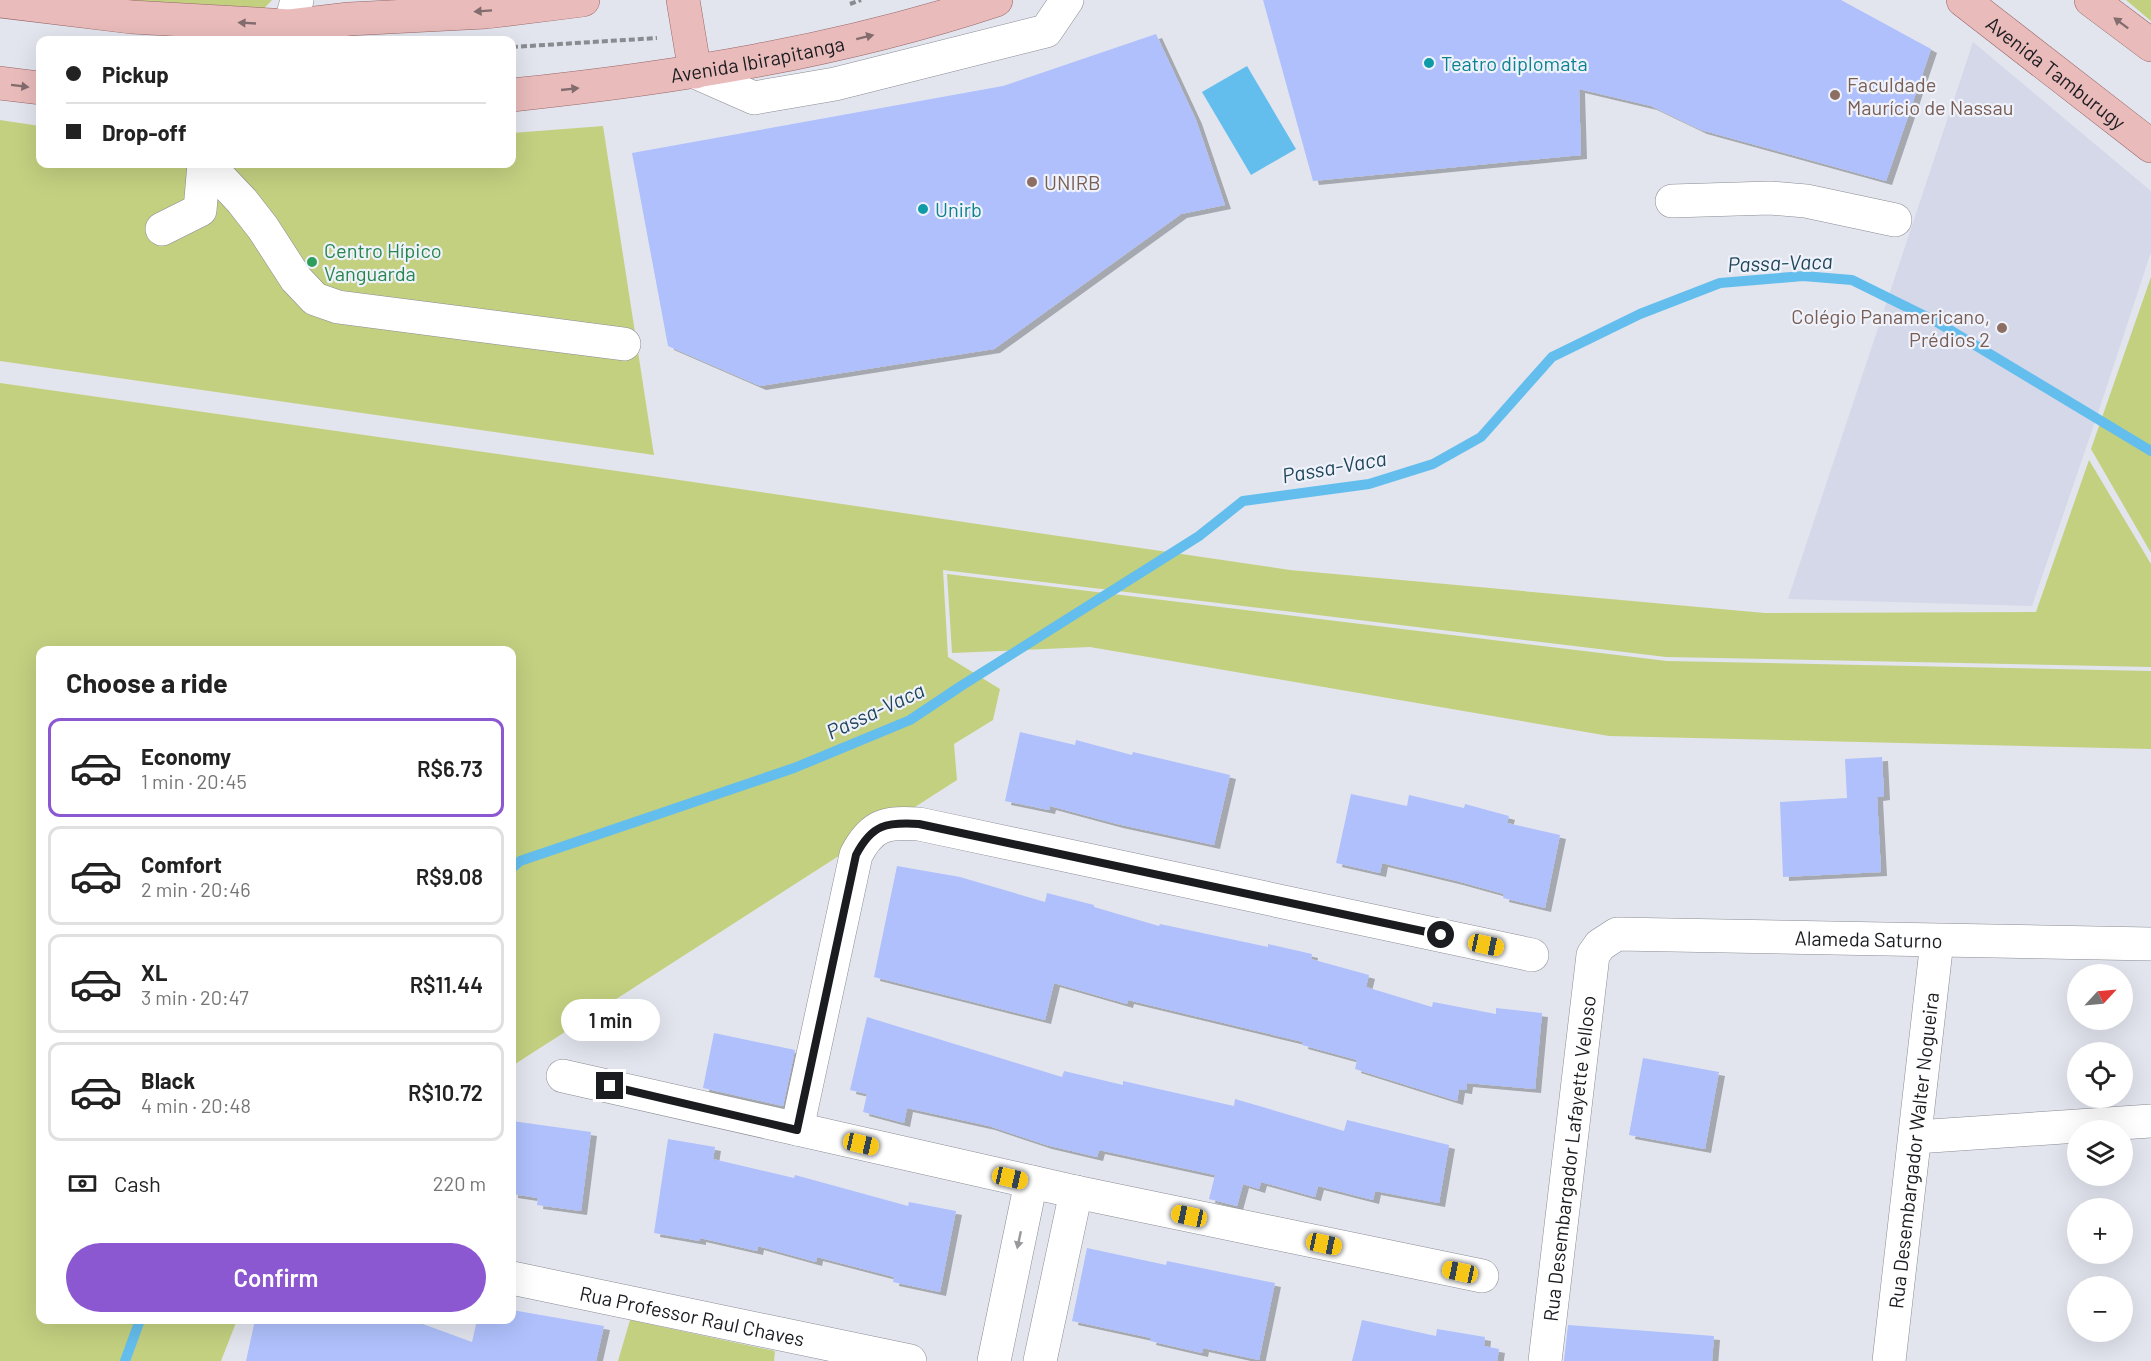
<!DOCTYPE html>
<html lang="en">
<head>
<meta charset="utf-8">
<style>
	:root { --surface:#fff; --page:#f6f6f6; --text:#222; --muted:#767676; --line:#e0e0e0; --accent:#8c58d1 }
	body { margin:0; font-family:Barlow,sans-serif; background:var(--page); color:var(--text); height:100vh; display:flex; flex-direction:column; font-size:22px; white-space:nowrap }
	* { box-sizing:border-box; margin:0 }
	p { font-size:20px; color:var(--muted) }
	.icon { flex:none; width:33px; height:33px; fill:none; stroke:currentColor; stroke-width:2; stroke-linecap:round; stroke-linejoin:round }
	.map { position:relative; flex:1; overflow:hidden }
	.panel { position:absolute; left:36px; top:646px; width:480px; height:678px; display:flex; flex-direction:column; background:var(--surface); border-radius:12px; box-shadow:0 6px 24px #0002 }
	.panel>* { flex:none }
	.hud { position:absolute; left:36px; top:36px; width:480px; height:132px; border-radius:12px; box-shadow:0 6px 24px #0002; display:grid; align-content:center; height:132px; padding:0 30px; background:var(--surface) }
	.needle { width:39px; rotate:64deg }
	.controls { position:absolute; left:2067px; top:964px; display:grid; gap:12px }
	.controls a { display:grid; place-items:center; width:66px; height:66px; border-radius:50%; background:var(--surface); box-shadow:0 6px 24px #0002; font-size:30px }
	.end { position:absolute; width:27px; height:27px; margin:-14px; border:8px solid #1b1c20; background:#fff; box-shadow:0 0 0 3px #fff }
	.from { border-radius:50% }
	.bubble { position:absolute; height:42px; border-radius:21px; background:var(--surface); box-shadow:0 6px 24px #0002; font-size:20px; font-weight:600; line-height:42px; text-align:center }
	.car { position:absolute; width:18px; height:36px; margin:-18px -9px; border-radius:8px; box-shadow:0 0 4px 2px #0007; background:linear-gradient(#f5c518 24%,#345 0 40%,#f5c518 0 76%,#345 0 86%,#f5c518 0) }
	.hud b { display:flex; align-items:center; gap:21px; height:57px; font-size:22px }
	.hud b+b { border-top:2px solid var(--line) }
	.hud i { width:15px; height:15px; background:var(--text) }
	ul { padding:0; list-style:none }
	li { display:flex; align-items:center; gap:18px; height:99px; margin:0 12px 9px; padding:0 18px; border:3px solid var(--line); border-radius:12px }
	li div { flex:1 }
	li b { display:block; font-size:22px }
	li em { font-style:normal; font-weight:600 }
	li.active { border-color:var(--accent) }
	li>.icon { width:54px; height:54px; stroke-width:1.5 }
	h2 { padding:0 30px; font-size:27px; line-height:72px }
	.pay { display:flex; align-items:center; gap:15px; height:66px; padding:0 30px; font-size:22px }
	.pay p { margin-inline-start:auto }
	.primary-button { display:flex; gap:12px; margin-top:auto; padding:12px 30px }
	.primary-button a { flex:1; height:69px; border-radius:36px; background:var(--accent); color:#fff; font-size:24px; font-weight:600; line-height:69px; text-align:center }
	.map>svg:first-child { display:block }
</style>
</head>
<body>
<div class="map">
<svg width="2151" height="1361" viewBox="0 0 2151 1361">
	<defs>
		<filter id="shadow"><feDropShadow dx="6" dy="4" stdDeviation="0" flood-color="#0004"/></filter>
	</defs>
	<rect width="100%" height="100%" fill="#e2e5ee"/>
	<path fill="#d4d8e9" d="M 1973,42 L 2151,191 L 2151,252 L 2101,404 L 2032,606 L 1788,599 Z"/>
	<g fill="#c3d080">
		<path d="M 92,0 L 272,0 L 260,13 Z"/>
		<path d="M 2126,0 L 2151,0 L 2151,21 Z"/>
		<path d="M 0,120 L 40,126 L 40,164 L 512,164 L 512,133 L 603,126 L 654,455 L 0,361 Z"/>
		<path d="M 2151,277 L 2151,553 L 2091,449 Z"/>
		<path d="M 0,383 L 652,476 L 1290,570 L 1765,613 L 2036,612 L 2089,460 L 2151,564 L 2151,667 L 1666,657 L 943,570 L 948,657 L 1000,689 L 993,720 L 954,744 L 957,780 L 512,1066 L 512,651 L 40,651 L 40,1320 L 237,1320 L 221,1361 L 0,1361 Z"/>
		<path d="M 947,574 L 1667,661 L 2151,671 L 2151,749 L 1609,736 L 1090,647 L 952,653 Z"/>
		<path d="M 630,1320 L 775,1351 L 774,1361 L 618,1361 Z"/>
	</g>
	<path fill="#64beed" d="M 1247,66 L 1296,149 L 1251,175 L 1202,92 Z"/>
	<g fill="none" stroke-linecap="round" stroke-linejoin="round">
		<g stroke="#64beed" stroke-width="10">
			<path d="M 512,868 L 520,861 L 794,768 L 910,720 L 961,686 L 1199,536 L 1243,501 L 1369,484 L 1433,464 L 1481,437 L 1552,357 L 1640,314 L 1720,283 L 1803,276 L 1852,280 L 1935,321 L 2151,451"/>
			<path d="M 125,1361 L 140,1320"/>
		</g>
	</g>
	<g fill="#afc0fc" filter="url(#shadow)">
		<path d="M 1263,0 L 1841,0 L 1931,49 L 1886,181 L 1701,130 L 1651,106 L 1579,89 L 1581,155 L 1313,181 Z"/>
		<path d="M 1156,34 L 1196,120 L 1225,205 L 1181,214 L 994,349 L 760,386 L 668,346 L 632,153 L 1003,86 Z"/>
		<path d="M 1020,732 L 1075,745 L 1076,740 L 1132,755 L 1133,752 L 1230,775 L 1214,845 L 1117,824 L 1050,806 L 1049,810 L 1005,801 Z"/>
		<path d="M 1882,757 L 1884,796 L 1877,797 L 1881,872 L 1783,877 L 1780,802 L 1847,798 L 1845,759 Z"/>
		<path d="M 1351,794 L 1407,806 L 1409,795 L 1464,808 L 1465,804 L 1509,816 L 1507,823 L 1560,835 L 1545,908 L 1503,898 L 1504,894 L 1457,881 L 1382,863 L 1380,873 L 1336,863 Z"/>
		<path d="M 897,866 L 960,877 L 1045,902 L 1047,893 L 1094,905 L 1094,907 L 1159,926 L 1160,924 L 1268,947 L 1268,944 L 1312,954 L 1311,959 L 1369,975 L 1366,987 L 1432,1007 L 1433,1002 L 1496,1014 L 1496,1008 L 1542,1013 L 1535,1089 L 1467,1083 L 1466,1090 L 1459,1089 L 1457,1101 L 1355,1069 L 1357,1060 L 1302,1045 L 1303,1042 L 1128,1000 L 1127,1004 L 1054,983 L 1045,1020 L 874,977 Z"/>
		<path d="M 867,1017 L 1062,1077 L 1064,1071 L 1123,1085 L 1123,1081 L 1234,1106 L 1235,1099 L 1344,1131 L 1347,1120 L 1449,1145 L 1439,1203 L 1375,1191 L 1373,1200 L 1318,1186 L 1315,1197 L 1261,1182 L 1259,1189 L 1243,1184 L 1237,1206 L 1209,1199 L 1215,1175 L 1099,1150 L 1097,1157 L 1046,1145 L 989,1126 L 907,1108 L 904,1123 L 863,1112 L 867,1094 L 850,1090 Z"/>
		<path d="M 714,1033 L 795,1050 L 783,1106 L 703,1088 Z"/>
		<path d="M 1643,1058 L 1719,1072 L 1705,1149 L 1629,1135 Z"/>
		<path d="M 512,1121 L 591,1132 L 581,1211 L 537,1205 L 538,1198 L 512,1194 Z"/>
		<path d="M 668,1139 L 715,1147 L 713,1159 L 794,1178 L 795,1175 L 908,1206 L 909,1202 L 956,1211 L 940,1292 L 893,1282 L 894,1277 L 817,1257 L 816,1262 L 758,1246 L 757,1251 L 700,1238 L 700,1241 L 654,1233 Z"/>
		<path d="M 1087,1248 L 1166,1265 L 1167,1261 L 1275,1283 L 1259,1360 L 1203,1348 L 1202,1353 L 1150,1341 L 1151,1338 L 1072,1321 Z"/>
		<path d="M 512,1310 L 604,1326 L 596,1361 L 246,1361 L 255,1320 L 412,1320 L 472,1342 L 477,1320 L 512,1320 Z"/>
		<path d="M 1362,1320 L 1436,1336 L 1437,1329 L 1485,1337 L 1484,1346 L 1499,1349 L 1497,1361 L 1352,1361 Z"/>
		<path d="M 1568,1325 L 1714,1336 L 1712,1361 L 1564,1361 Z"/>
	</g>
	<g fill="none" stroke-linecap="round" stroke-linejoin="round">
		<g stroke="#898c94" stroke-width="34">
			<g id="minor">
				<path d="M 290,26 L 297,0"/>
				<path d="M 695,72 L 754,98 L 835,84 L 1046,31 L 1067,0"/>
				<path d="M 207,164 L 242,201 L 263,228 L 296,279 L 315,299 L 338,307 L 624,344"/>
				<path d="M 1672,201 L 1770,198 L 1806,201 L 1895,220"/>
				<path d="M 162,229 L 200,210 L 204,164"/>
				<path d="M 563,1076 L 1076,1192 L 1482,1276"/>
				<path d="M 797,1129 L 856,855 C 872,824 886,822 919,824 L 1532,955"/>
				<path d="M 1916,1137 L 2151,1121"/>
				<path id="s1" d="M 512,1278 L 910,1361"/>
				<path d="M 994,1361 L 1031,1182"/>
				<path d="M 1040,1361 L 1076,1192"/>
				<path id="s2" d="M 1545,1361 L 1593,955 L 1600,945 L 1617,934 L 2151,944"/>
				<path id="s3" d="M 1889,1361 L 1937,941"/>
			</g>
		</g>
		<g stroke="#986667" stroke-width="34">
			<g id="major">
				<path d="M 683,0 L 695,72"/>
				<path id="s4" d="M 1963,0 L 2151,146"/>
				<path d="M 2091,0 L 2151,45"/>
				<path d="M 0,1 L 131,17 L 290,26 L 349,19 L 486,12 L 583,0"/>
				<path d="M 0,83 L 40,88"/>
				<path id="s5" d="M 512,95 C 675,78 839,52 996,0"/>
			</g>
		</g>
		<g stroke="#898b91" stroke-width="4" stroke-dasharray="6 3" stroke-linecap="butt">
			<path d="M 850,4 L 861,0"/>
			<path d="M 512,47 L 657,38"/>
		</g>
		<use href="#minor" stroke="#fff" stroke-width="33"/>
		<use href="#major" stroke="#e9bbbb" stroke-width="33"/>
	</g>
	<defs><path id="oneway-solid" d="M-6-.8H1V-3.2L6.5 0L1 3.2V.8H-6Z" transform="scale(1.5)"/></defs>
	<g fill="#826c6e">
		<use href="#oneway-solid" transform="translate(483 11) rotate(176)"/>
		<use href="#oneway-solid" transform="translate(247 23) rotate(-177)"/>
		<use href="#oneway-solid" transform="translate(2121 23) rotate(-143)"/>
		<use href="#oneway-solid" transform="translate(865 37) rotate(-14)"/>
		<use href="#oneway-solid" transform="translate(20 86) rotate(7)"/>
		<use href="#oneway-solid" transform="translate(570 89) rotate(-6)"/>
	</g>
	<use fill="#98999b" href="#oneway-solid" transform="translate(1019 1240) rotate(102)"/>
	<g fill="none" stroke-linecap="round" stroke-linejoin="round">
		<path stroke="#1b1c20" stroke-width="8" d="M 610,1086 L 797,1130 L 856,855 C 872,824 887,822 919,824 L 1441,935"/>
	</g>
	<g fill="#0f9aa8" stroke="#eff2fb" stroke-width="2">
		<circle cx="1429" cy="63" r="6"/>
		<circle cx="923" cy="209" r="6"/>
	</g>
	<g fill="#8d6e63" stroke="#eff2fb" stroke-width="2">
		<circle cx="1835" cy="95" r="6"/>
		<circle cx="1032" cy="182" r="6"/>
		<circle cx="2002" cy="328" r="6"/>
	</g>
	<circle fill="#2e9e5b" stroke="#eff2fb" stroke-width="2" cx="312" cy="262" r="6"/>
	<g text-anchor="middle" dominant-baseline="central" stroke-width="4.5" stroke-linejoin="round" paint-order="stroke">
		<g font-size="20" fill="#1b1c20" stroke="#eff2fb">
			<text stroke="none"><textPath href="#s5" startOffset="248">Avenida Ibirapitanga</textPath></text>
			<text stroke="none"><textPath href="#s4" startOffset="118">Avenida Tamburugy</textPath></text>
			<text stroke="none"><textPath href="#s2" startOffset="693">Alameda Saturno</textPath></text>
			<text stroke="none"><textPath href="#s3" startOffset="212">Rua Desembargador Walter Nogueira</textPath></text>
			<text stroke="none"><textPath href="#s2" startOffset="204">Rua Desembargador Lafayette Velloso</textPath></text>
			<text stroke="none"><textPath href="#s1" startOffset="184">Rua Professor Raul Chaves</textPath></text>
		</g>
		<g font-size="20" fill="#0d838f" stroke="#eff2fb" text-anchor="start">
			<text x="1441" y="63">Teatro diplomata</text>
			<text x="935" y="209">Unirb</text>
		</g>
		<g font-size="20" fill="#785e54" stroke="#eff2fb" text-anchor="start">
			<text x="1847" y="84">Faculdade<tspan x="1847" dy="23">Maurício de Nassau</tspan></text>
			<text x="1044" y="182">UNIRB</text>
			<text x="1990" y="316" text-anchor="end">Colégio Panamericano,<tspan x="1990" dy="23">Prédios 2</tspan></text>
		</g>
		<g font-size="20" fill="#27864d" stroke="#eff2fb" text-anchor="start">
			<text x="324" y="250">Centro Hípico<tspan x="324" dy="23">Vanguarda</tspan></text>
		</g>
		<g font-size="21" font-style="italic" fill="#1f465a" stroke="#eff2fb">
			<text transform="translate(1780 262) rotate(-2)">Passa-Vaca</text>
			<text transform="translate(1334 466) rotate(-10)">Passa-Vaca</text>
			<text transform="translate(875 710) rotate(-25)">Passa-Vaca</text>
		</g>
	</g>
</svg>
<div class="controls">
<a><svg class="needle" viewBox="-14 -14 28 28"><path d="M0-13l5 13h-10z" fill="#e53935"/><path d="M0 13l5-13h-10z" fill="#767676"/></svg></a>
<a><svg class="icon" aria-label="locate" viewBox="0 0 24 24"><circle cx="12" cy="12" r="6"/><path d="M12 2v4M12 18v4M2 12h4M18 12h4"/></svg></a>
<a><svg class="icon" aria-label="layers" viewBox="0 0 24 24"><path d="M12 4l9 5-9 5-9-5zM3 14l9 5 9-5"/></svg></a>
<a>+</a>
<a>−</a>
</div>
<i class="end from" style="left:1441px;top:935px"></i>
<i class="end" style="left:610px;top:1086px"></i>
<div class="bubble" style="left:561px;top:999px;width:99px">1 min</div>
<i class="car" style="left:1486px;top:945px;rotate:102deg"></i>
<i class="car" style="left:861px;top:1144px;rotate:103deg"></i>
<i class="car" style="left:1010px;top:1178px;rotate:103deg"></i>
<i class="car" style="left:1189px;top:1216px;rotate:282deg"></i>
<i class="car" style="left:1324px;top:1244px;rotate:102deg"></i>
<i class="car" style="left:1460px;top:1272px;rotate:282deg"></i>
<div class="hud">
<b><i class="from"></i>Pickup</b>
<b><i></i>Drop-off</b>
</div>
<section class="panel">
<h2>Choose a ride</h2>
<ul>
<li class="active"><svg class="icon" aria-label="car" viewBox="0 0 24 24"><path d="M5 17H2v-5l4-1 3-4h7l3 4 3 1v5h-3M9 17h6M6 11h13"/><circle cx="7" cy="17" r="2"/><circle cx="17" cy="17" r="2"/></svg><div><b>Economy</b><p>1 min · 20:45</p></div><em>R$6.73</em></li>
<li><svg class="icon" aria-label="car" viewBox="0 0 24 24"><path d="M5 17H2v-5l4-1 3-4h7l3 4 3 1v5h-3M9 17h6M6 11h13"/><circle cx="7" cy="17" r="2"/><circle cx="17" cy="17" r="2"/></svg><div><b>Comfort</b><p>2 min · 20:46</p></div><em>R$9.08</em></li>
<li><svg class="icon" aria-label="car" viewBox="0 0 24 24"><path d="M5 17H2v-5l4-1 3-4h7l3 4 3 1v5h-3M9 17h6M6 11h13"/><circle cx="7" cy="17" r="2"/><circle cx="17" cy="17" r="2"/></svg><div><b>XL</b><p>3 min · 20:47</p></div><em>R$11.44</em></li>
<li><svg class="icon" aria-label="car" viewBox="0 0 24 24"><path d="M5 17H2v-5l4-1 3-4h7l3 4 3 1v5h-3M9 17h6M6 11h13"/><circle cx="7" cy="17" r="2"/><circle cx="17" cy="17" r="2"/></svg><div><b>Black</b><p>4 min · 20:48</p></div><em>R$10.72</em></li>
</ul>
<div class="pay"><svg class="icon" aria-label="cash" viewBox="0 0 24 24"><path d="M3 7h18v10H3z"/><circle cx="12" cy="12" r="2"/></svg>Cash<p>220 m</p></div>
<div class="primary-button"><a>Confirm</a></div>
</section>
</div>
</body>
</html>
